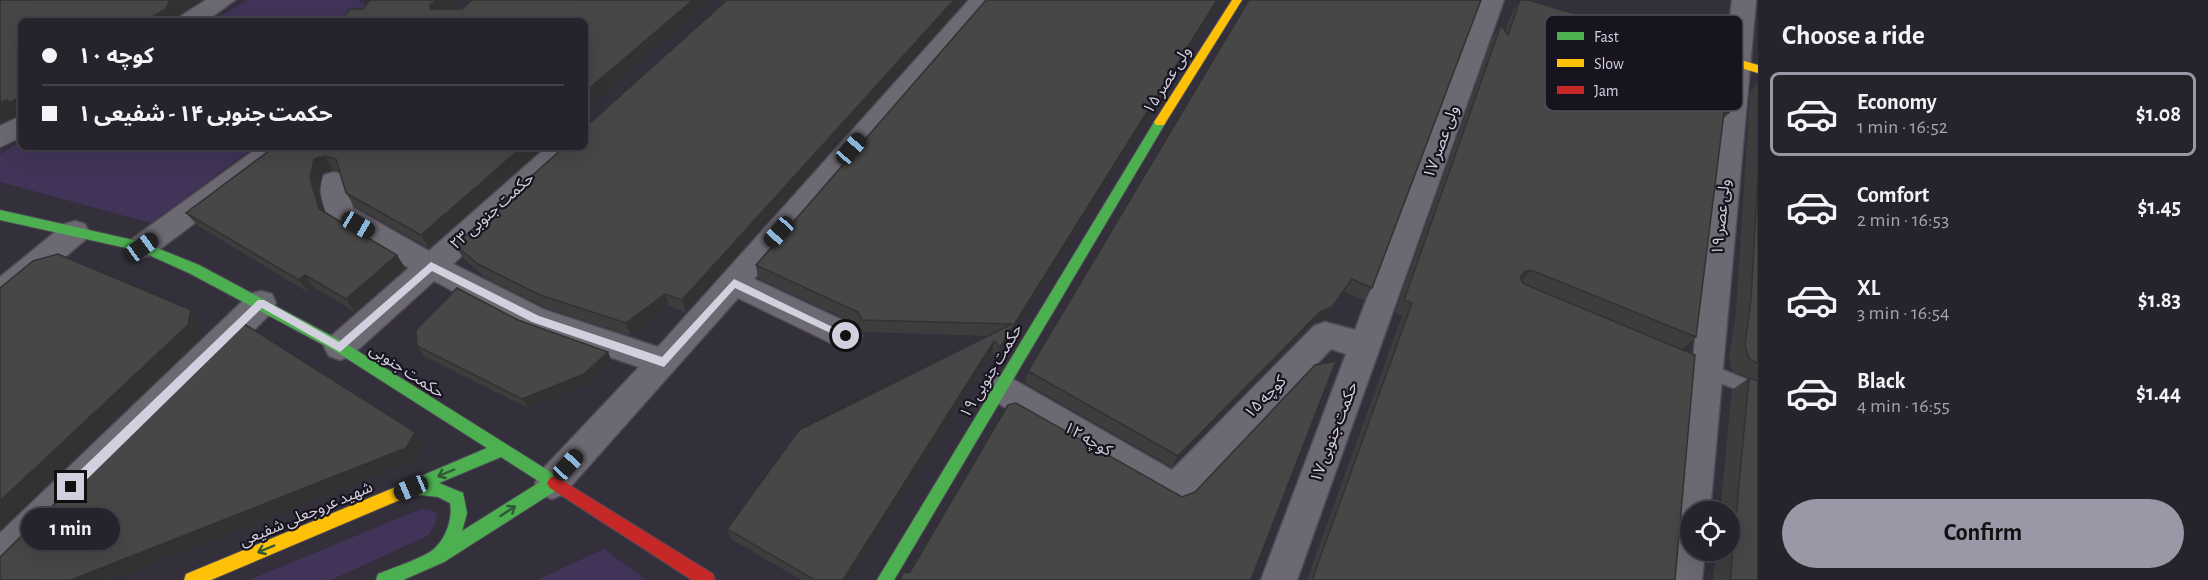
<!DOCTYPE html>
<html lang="en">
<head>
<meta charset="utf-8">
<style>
	:root { --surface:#26232c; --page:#2e2b34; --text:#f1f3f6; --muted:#a4a4a9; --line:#424048; --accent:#9b97a6 }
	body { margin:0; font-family:"Alegreya Sans","Noto Sans Arabic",sans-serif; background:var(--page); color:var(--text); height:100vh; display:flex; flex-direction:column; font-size:22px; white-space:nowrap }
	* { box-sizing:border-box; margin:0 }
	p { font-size:20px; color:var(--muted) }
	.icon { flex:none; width:33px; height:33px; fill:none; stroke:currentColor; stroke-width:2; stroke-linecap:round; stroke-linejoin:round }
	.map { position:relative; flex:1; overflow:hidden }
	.drawer { display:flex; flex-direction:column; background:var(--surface); width:450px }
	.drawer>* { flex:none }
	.top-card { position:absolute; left:18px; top:18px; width:570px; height:132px; border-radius:9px; box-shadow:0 6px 24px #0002,0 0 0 2px var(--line); display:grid; align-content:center; height:132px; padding:0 24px; background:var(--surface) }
	.buttons { position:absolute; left:1680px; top:501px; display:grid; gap:12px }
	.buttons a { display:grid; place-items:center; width:60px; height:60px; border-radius:50%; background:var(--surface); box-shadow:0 6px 24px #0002,0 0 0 2px var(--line); font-size:30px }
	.end { position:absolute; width:27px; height:27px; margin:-14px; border:8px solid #d3cfdf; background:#111; box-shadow:0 0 0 3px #111 }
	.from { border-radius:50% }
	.bubble { position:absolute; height:42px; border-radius:21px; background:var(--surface); box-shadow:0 6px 24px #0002,0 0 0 2px var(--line); font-size:20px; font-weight:700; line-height:42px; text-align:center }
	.car { position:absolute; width:18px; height:36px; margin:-18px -9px; border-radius:8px; box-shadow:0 0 4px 2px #0007; background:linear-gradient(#222 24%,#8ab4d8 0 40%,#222 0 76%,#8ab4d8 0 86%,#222 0) }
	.top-card b { display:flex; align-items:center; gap:21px; height:57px; font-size:22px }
	.top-card b+b { border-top:2px solid var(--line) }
	.top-card i { width:15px; height:15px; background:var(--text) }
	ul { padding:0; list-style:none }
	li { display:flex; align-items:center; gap:18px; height:84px; margin:0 12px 9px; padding:0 12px; border:3px solid transparent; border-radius:9px }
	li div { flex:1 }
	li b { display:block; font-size:22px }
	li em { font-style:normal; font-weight:700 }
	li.current { border-color:var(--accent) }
	li>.icon { width:54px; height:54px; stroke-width:1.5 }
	h2 { padding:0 24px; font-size:27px; line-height:72px }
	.button { display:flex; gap:12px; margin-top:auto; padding:12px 24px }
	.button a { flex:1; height:69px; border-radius:36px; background:var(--accent); color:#111; font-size:24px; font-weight:700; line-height:69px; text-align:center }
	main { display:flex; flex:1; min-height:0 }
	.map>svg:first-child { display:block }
</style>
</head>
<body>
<main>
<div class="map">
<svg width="1758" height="580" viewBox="0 0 1758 580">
	<rect width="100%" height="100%" fill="#332f3b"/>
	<g fill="#413458">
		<path d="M 247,0 L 357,0 L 374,8 L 360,21 L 213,21 Z"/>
		<path d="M 21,141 L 21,147 L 254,147 L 151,223 L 0,182 L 0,154 Z"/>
		<path d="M 421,509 L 432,510 L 437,515 L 436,523 L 427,536 L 331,580 L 249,580 Z"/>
		<path d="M 604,549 L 646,580 L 537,580 Z"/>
	</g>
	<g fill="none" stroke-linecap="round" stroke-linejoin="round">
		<g stroke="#504c57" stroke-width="3">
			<path id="lane" d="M 1704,362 L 1758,384 L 1758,398 L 1698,374 L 1696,369 L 1698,364 Z"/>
		</g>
		<g stroke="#504c57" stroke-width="3">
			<g id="street">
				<path d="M 206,0 L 235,0 L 206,21 L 177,21 L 181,16 Z"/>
				<path d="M 969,0 L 994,0 L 754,279 L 857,327 L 862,336 L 857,345 L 846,349 L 835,345 L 738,298 L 564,494 L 552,499 L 540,494 L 535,483 L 540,472 L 639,367 L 524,328 L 434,281 L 351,356 L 340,360 L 329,356 L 324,347 L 329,338 L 409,268 L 330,221 C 323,209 317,187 324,175 L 334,172 L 344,175 L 353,208 L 429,251 L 547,147 L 577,147 L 573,154 L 453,264 L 545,310 L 658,347 Z"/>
				<path d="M 1480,0 L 1504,0 L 1297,580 L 1261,580 L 1346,354 L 1331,349 L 1187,501 L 1175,506 L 989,398 L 984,388 L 989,378 L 1000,374 L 1011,378 L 1172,470 L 1314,326 L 1325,322 L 1355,330 Z"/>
				<path d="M 1732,0 L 1756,0 L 1710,512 L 1690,512 L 1690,550 L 1705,550 L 1702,580 L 1666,580 L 1672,524 L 1676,516 Z"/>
				<path d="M 21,116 L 21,137 L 0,147 L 0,126 Z"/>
				<path d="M 259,147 L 291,147 L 287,154 L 152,255 L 142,258 L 132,255 L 128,247 L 132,239 Z"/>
				<path d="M 75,221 L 85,224 L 89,232 L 85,240 L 11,303 L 0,306 L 0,277 L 65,224 Z"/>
				<path d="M 261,291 L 272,294 L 276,303 L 272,312 L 13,570 L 0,576 L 0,533 L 250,294 Z"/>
			</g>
		</g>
		<g stroke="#504c57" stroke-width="2">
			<g id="fast">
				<path d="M 1160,118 L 1166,122 L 894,580 L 877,580 L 1156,119 Z"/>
				<path d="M 0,210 L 142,242 L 199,265 L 345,343 L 560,478 L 563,483 L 560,488 L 444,562 L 403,580 L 376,580 L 378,574 C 390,569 426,557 434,549 C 446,538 453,519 450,503 L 438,497 L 405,493 L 403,488 L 405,483 L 487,448 L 335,351 L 189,273 L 140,251 L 0,220 ZM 501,457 L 540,482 L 462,531 L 467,513 L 463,493 L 439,483 Z"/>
			</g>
		</g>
		<g stroke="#504c57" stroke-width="2">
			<g id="slow">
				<path d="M 1232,0 L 1242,0 L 1164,125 L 1156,125 L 1154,122 L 1156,119 Z"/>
				<path d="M 1686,44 L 1758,65 L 1758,73 L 1682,51 L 1681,48 Z"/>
				<path d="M 415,479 L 421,481 L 423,486 L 421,491 L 211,580 L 184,580 L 186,574 Z"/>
			</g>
		</g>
		<g stroke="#504c57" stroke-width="2">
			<path id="jam" d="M 555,476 L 713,574 L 715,580 L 692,580 L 550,488 L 547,483 L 550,478 Z"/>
		</g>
		<use href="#lane" fill="#6c6972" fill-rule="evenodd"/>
		<use href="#street" fill="#6c6972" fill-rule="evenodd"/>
		<use href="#fast" fill="#4caf50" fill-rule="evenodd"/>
		<use href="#slow" fill="#ffc107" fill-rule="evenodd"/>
		<use href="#jam" fill="#c62828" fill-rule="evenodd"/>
	</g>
	<g fill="#3d3d3e">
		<path d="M 727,0 L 686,313 L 669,306 L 631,336 L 546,308 L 484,277 L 463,258 L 455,245 Z"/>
		<path d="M 986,0 L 1221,0 L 997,359 L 992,353 L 850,580 L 801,580 L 731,539 L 727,529 L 988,336 L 863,332 L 858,325 L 758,278 L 756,265 Z"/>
		<path d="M 1249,0 L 1372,288 L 1364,300 L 1344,292 L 1324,320 L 1312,324 L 1172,467 L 1025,383 L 1028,371 Z"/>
		<path d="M 1520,0 L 1528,0 L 1727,80 L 1729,113 L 1723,119 L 1696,337 L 1682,350 L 1675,580 L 1307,580 L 1402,316 L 1395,313 L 1492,39 L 1501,25 L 1505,31 L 1512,12 Z"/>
		<path d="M 1758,83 L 1758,580 L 1713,580 L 1716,550 L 1730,550 L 1730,512 L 1720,512 L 1732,390 L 1749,378 L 1732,371 L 1729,357 L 1736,312 L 1750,92 Z"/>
		<path d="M 274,147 L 544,147 L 429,248 L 355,207 L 346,193 L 340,172 L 333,170 L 323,173 L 319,192 L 325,212 L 397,255 L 405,268 L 355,312 L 315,288 L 309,293 L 198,226 L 186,213 Z"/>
		<path d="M 518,320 L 608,352 L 612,362 L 589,384 L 528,408 L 424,356 L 417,346 Z"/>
	</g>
	<g fill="#323232">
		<path d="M 170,0 L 202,0 L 180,14 L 176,21 L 145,21 Z"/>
		<path d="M 437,0 L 461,0 L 437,19 L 430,9 L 430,5 Z"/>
		<path d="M 693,0 L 712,0 L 585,110 L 585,92 Z"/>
		<path d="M 954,0 L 966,0 L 686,313 L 682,300 Z"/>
		<path d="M 1217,0 L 1221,0 L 997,359 L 1000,347 Z"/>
		<path d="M 21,96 L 21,114 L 10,103 Z"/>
		<path d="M 7,100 L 20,114 L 0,124 L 0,103 Z"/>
		<path d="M 522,147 L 544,147 L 429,248 L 421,235 Z"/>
		<path d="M 325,156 L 333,170 L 323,173 L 319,192 L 328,222 L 319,209 L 310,178 L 314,159 Z"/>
		<path d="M 397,255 L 405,268 L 355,312 L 346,299 Z"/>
		<path d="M 1531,270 L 1520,283 L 1513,285 L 1524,272 Z"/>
		<path d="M 305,275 L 315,288 L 309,293 L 299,280 Z"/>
		<path d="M 1352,279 L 1324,320 L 1312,324 L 1172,467 L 1178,456 Z"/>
		<path d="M 665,294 L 669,306 L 631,336 L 626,323 Z"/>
		<path d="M 191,310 L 203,323 L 201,338 L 0,530 L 0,501 Z"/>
		<path d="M 994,341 L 992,353 L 850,580 L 843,580 Z"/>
		<path d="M 608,352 L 612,362 L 589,384 L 528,408 L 522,399 Z"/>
		<path d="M 415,432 L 424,443 L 415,460 L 113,580 L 71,580 Z"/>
	</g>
	<g fill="#474748" stroke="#323232" stroke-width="1.5">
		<path d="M 0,0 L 170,0 L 166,9 L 145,21 L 21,21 L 21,96 L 10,103 L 7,100 L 0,103 Z"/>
		<path d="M 370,0 L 437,0 L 430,5 L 430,9 L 462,9 L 472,0 L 693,0 L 585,92 L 585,21 L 341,21 L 350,9 L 363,9 Z"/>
		<path d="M 727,0 L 954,0 L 682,300 L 665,294 L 626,323 L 540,295 L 478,264 L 455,245 L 564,147 L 585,147 L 585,123 L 591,122 Z"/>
		<path d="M 986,0 L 1217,0 L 1000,347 L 994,341 L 843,580 L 815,580 L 727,529 L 799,430 L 1012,324 L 862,320 L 858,312 L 756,265 Z"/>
		<path d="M 1249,0 L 1481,0 L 1372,288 L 1352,279 L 1332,307 L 1320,312 L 1178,456 L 1028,371 Z"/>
		<path d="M 1520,0 L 1528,0 L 1729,59 L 1727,80 L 1732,79 L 1729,113 L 1724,113 L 1696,337 L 1531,270 L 1524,272 L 1520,278 L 1524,284 L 1695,355 L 1675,580 L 1312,580 L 1412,303 L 1404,300 L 1501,25 L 1508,35 Z"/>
		<path d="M 274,147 L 522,147 L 421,235 L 346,193 L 336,159 L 325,156 L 314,159 L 310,178 L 319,209 L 397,255 L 346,299 L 305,275 L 299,280 L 186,213 Z"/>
		<path d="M 1758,173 L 1758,363 L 1749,359 L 1745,345 L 1751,299 Z"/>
		<path d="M 58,254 L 191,310 L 188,325 L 0,501 L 0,288 L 33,261 Z"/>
		<path d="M 457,288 L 518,320 L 608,352 L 584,374 L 522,399 L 417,346 L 416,330 Z"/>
		<path d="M 241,322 L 415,432 L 406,448 L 71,580 L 0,580 L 0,557 Z"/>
		<path d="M 1336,361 L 1251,580 L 900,580 L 903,573 L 910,572 L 1008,405 L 1016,403 L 1182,497 L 1195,492 L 1315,365 Z"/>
		<path d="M 1749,378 L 1758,381 L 1758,580 L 1730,580 Z"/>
	</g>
	<defs><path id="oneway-shaft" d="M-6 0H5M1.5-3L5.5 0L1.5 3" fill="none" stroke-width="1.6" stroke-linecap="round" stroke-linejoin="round" transform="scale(1.5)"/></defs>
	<g stroke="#2f5a35">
		<use href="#oneway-shaft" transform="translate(446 473) rotate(157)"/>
		<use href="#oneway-shaft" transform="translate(508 511) rotate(-33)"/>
		<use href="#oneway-shaft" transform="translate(266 549) rotate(157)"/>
	</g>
	<path fill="#d3cfdf" d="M 431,262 L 539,316 L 662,357 L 734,279 L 851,336 L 850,339 L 843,339 L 735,288 L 664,367 L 532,322 L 432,271 L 340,352 L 262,308 L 75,491 L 67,491 L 67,483 L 258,300 L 264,300 L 339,342 Z"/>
	<g text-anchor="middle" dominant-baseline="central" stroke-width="4.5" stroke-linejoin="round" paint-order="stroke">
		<g font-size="16" fill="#d3cfdf" stroke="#18141f">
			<text transform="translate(1167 80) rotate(-58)">ولی عصر ۱۵</text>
			<text transform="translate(1441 142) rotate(-70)">ولی عصر ۱۷</text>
			<text transform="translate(492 211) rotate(-42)">حکمت جنوبی ۲۳</text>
			<text transform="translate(1721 217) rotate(-84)">ولی عصر ۱۹</text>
			<text transform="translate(407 371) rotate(33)">حکمت جنوبی</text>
			<text transform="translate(991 371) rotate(-59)">حکمت جنوبی ۱۹</text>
			<text transform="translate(1265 397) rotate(-46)">کوچه ۱۵</text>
			<text transform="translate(1334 432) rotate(-69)">حکمت جنوبی ۱۷</text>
			<text transform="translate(1088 439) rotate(30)">کوچه ۱۲</text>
			<text transform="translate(306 514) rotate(-23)">شهید عروجعلی شفیعی</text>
		</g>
	</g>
	<rect x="1545" y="15" width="198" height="96" rx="9" fill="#18141f" stroke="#504c59" stroke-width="1.5"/>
	<rect x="1557" y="32" width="27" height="8" fill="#4caf50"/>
	<rect x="1557" y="59" width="27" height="8" fill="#ffc107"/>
	<rect x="1557" y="86" width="27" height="8" fill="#c62828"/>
	<g font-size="16" fill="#d3cfdf">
		<text x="1594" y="42">Fast</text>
		<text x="1594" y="69">Slow</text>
		<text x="1594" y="96">Jam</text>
	</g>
</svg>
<div class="buttons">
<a><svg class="icon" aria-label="locate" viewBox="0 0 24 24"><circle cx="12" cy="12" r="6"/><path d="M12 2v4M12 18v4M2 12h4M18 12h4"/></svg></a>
</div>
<i class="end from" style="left:846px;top:336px"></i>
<i class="end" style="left:71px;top:487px"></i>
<div class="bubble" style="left:21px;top:508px;width:99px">1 min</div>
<i class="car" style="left:851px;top:149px;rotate:41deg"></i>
<i class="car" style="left:358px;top:225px;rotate:120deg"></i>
<i class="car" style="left:779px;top:232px;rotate:222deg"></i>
<i class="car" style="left:142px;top:247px;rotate:54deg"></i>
<i class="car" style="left:568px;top:465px;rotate:43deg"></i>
<i class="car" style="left:411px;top:488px;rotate:247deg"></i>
<div class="top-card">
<b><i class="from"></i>کوچه ۱۰</b>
<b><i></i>حکمت جنوبی ۱۴ - شفیعی ۱</b>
</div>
</div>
<section class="drawer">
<h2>Choose a ride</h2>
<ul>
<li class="current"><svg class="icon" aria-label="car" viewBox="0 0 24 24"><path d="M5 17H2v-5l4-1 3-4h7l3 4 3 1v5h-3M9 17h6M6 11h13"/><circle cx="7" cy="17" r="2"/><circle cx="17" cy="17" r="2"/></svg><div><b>Economy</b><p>1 min · 16:52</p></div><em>$1.08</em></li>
<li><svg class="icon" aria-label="car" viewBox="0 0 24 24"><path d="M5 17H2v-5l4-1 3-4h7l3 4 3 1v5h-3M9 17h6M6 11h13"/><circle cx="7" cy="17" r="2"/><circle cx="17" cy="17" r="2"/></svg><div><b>Comfort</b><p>2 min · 16:53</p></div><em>$1.45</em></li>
<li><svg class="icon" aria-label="car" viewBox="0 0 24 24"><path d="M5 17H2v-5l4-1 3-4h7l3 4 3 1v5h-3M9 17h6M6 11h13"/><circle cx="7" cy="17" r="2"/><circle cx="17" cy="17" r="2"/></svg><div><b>XL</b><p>3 min · 16:54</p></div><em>$1.83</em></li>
<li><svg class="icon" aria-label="car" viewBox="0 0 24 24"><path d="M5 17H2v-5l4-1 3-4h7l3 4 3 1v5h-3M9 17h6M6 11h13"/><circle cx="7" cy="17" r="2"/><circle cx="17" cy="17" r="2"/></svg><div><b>Black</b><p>4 min · 16:55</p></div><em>$1.44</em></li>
</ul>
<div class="button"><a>Confirm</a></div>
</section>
</main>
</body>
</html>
